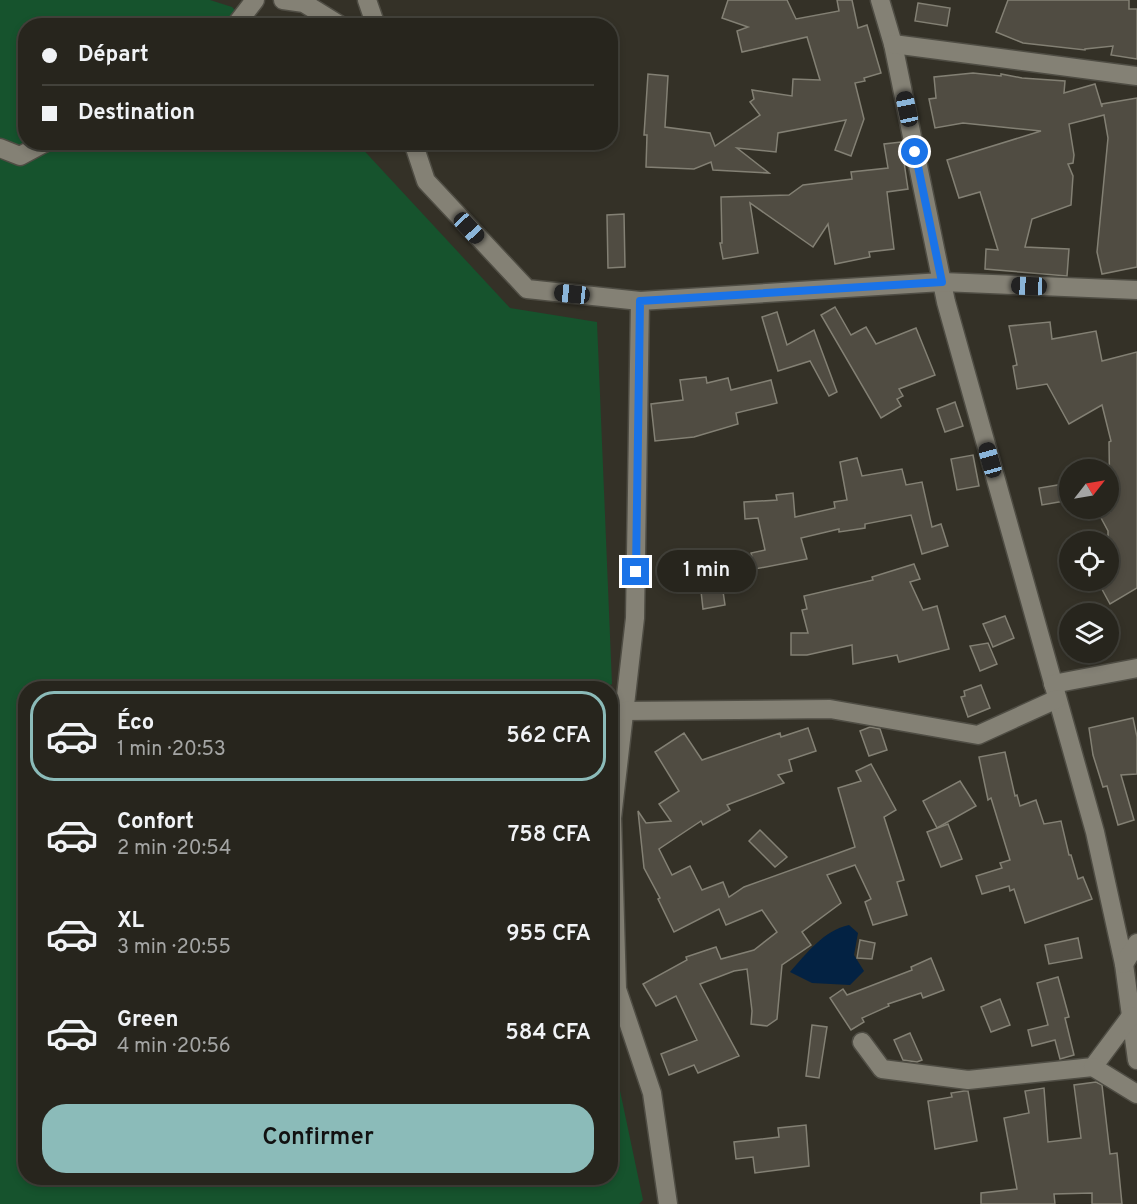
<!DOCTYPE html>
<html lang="fr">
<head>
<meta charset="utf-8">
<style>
	:root { --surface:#27251d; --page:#33312a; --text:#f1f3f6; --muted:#a4a5a4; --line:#43423b; --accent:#8bbbb9 }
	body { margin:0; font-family:Overpass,sans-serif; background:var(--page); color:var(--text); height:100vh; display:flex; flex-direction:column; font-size:22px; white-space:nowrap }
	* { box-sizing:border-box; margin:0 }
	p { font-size:20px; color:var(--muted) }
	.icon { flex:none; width:33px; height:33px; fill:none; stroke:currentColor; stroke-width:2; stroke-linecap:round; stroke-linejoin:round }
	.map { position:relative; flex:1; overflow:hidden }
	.details { position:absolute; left:18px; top:681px; width:600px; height:504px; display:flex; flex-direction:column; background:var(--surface); border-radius:24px; box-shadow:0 3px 9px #0003,0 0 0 2px var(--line) }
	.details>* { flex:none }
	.hud { position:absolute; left:18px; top:18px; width:600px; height:132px; border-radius:24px; box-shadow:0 3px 9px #0003,0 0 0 2px var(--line); display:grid; align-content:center; height:132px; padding:0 24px; background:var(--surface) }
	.needle { width:39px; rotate:59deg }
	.buttons { position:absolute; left:1059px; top:459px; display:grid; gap:12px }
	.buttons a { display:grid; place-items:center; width:60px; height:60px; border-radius:50%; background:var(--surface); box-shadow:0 3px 9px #0003,0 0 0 2px var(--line); font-size:30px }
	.end { position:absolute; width:27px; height:27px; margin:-14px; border:8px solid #1a73e8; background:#fff; box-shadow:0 0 0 3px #fff }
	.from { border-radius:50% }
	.bubble { position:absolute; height:42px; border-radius:21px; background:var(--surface); box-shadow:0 3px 9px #0003,0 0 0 2px var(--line); font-size:20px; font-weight:600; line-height:42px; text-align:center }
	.car { position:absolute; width:18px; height:36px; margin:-18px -9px; border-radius:8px; box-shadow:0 0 4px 2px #0007; background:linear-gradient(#222 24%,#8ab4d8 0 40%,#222 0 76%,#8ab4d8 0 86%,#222 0) }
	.hud b { display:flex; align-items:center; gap:21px; height:57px; font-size:22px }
	.hud b+b { border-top:2px solid var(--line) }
	.hud i { width:15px; height:15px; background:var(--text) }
	ul { padding:10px 0 0; list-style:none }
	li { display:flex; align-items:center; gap:18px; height:90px; margin:0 12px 9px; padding:0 12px; border:3px solid transparent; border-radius:24px }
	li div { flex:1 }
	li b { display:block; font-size:22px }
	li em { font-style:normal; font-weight:600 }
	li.active { border-color:var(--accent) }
	li>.icon { width:54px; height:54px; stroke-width:1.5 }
	.primary-button { display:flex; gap:12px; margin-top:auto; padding:12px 24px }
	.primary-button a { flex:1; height:69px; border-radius:24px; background:var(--accent); color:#111; font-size:24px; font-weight:600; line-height:69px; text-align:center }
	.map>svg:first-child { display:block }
</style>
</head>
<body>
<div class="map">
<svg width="1137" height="1204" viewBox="0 0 1137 1204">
	<rect width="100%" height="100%" fill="#343127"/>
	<path fill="#16532d" d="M 0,0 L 210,0 L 232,7 L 249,25 L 26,26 L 26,142 L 357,143 L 510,308 L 597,322 L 612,684 L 603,688 L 26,688 L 26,1178 L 610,1178 L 611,1048 L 643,1200 L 639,1204 L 0,1204 Z"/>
	<path fill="#032243" d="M 849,925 L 858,933 L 854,955 L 864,971 L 850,985 L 812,983 L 790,972 C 806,954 824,930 849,925 Z"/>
	<g fill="#504c42" stroke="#838074" stroke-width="1.5">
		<path d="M 728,0 L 787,0 L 796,19 L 839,11 L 837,0 L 852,0 L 858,28 L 867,25 L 881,73 L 864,78 L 865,81 L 855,83 L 864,119 L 851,156 L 835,150 L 846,120 L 778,133 L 776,152 L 737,148 L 769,173 L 713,170 L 711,162 L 694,169 L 646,167 L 647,135 L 644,135 L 648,74 L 668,76 L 665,127 L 710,133 L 715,146 L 760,115 L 750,102 L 754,99 L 752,90 L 792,96 L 793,79 L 820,80 L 807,37 L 742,52 L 737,31 L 748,27 L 722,18 Z"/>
		<path d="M 1008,0 L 1129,0 L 1129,9 L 1137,9 L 1137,59 L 1111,55 L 1113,46 L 1085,49 L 1085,50 L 1023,43 L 996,32 Z"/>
		<path d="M 918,3 L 950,8 L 947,26 L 915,21 Z"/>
		<path d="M 973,73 L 1001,76 L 1001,74 L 1022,78 L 1065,81 L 1064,93 L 1095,84 L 1102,107 L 1102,104 L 1137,98 L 1137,267 L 1102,274 L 1097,252 L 1108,138 L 1104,115 L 1069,124 L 1074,155 L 1073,163 L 1068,164 L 1073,176 L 1071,205 L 1032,219 L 1025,247 L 1069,249 L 1067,276 L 985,269 L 986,249 L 998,250 L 980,192 L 959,198 L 947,160 L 1041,131 L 963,123 L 935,128 L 929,99 L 936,98 L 934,77 Z"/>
		<path d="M 901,142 L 908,189 L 887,192 L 894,249 L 869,252 L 870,257 L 835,264 L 828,224 L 813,247 L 750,203 L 758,253 L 723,259 L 720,243 L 722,243 L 721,197 L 789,195 L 803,185 L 852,179 L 851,172 L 888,168 L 884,144 Z"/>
		<path d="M 624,214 L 625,267 L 608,268 L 607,215 Z"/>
		<path d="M 835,307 L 851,335 L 866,327 L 876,344 L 916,328 L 935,375 L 899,389 L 903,396 L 897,399 L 901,406 L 881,418 L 821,315 Z"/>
		<path d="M 777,312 L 787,345 L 814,330 L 837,392 L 829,396 L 810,361 L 778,371 L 762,317 Z"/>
		<path d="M 1050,322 L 1052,339 L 1096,331 L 1102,361 L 1137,352 L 1137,588 L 1110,604 L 1097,580 L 1108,580 L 1108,531 L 1100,516 L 1110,512 L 1109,442 L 1111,441 L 1102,405 L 1069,424 L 1047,384 L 1017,389 L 1013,366 L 1017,365 L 1009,326 Z"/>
		<path d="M 706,377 L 707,383 L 728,378 L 731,390 L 771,380 L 777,403 L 736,413 L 738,424 L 694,437 L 655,441 L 651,404 L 683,400 L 680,380 Z"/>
		<path d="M 955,402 L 963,426 L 945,432 L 937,409 Z"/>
		<path d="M 973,455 L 979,486 L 957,490 L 951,459 Z"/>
		<path d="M 857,458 L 862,476 L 902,469 L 906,485 L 922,482 L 932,527 L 941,524 L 948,546 L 922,554 L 911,515 L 865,524 L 865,528 L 839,532 L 839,529 L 801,538 L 807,559 L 755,569 L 751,553 L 765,550 L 758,518 L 745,519 L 744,502 L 777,500 L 776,495 L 793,493 L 795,517 L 835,508 L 834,502 L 847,500 L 840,462 Z"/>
		<path d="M 1070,483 L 1070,500 L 1042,505 L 1039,488 Z"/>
		<path d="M 914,564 L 920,579 L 910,582 L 923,610 L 937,606 L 949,649 L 899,662 L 897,655 L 853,664 L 852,645 L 807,655 L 791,655 L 791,633 L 808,633 L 802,610 L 807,609 L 804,596 L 873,580 L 872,577 Z"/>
		<path d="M 720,571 L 725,605 L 703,609 L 699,573 Z"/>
		<path d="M 1005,616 L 1014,638 L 993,647 L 983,624 Z"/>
		<path d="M 988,643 L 997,664 L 980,671 L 970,646 Z"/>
		<path d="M 981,685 L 990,708 L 968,717 L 961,697 L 965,696 L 964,691 Z"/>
		<path d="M 1133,718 L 1137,737 L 1137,774 L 1121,775 L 1134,820 L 1118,825 L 1107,786 L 1103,787 L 1093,755 L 1089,728 Z"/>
		<path d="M 870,727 L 880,729 L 887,750 L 869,756 L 860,731 Z"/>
		<path d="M 808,728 L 816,751 L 789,760 L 792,771 L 778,775 L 784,783 L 727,805 L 730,810 L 703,825 L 701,821 L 659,849 L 672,875 L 690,866 L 702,890 L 723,882 L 729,897 L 744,887 L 855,847 L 838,788 L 861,781 L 856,771 L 871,764 L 896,810 L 884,817 L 904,880 L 897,882 L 907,915 L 873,925 L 865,902 L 871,899 L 855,865 L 827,875 L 841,903 L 802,932 L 811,945 L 782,965 L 777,1019 L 767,1026 L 751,1024 L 752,1011 L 747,969 L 734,971 L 700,984 L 739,1056 L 698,1073 L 694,1065 L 669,1075 L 661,1054 L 697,1040 L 676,996 L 656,1006 L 643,984 L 687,960 L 686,957 L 716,947 L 721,959 L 754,950 L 777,932 L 762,910 L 726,925 L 719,909 L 674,932 L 658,899 L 660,898 L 644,868 L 638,811 L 646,823 L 671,821 L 659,804 L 679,791 L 655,752 L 684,733 L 702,760 L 780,733 L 781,737 Z"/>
		<path d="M 1005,752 L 1015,796 L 1017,795 L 1020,806 L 1036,800 L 1044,824 L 1061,821 L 1069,855 L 1071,855 L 1078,879 L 1083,877 L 1092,899 L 1025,923 L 1014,889 L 1010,891 L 1009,886 L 982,894 L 976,876 L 1002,868 L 1000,863 L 1010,860 L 991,798 L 988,800 L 979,757 Z"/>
		<path d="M 960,781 L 976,806 L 937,828 L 923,801 Z"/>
		<path d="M 948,824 L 962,859 L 941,867 L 927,832 Z"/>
		<path d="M 760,830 L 787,857 L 775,867 L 749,841 Z"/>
		<path d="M 1078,938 L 1082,958 L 1049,964 L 1045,945 Z"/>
		<path d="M 860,940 L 875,943 L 872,959 L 857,958 Z"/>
		<path d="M 931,958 L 944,990 L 923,998 L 921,993 L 888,1004 L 889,1006 L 862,1018 L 864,1022 L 851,1030 L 830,998 L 843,989 L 847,995 L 912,970 L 911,967 Z"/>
		<path d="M 1058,977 L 1069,1017 L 1065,1018 L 1074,1055 L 1060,1059 L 1055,1040 L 1032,1046 L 1028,1030 L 1048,1025 L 1037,983 Z"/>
		<path d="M 1000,999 L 1010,1025 L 991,1032 L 981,1007 Z"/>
		<path d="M 812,1025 L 827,1027 L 819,1078 L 806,1076 Z"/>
		<path d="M 910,1033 L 922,1060 L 917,1062 L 903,1060 L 894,1040 Z"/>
		<path d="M 1096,1082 L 1102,1085 L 1110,1154 L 1117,1153 L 1122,1204 L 1092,1204 L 1092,1193 L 1054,1194 L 1055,1204 L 981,1204 L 981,1193 L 1017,1189 L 1004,1118 L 1029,1113 L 1025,1091 L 1044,1088 L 1048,1142 L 1081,1138 L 1074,1085 Z"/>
		<path d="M 964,1091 L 968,1091 L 977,1141 L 935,1149 L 928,1101 L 952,1097 L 951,1093 Z"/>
		<path d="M 806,1125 L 809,1166 L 755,1173 L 753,1157 L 736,1159 L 734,1142 L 779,1137 L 778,1128 Z"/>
	</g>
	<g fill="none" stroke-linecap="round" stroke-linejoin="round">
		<g stroke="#4f4d44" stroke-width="21">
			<g id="minor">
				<path d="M 283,0 L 304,3 L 341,26"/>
				<path d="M 367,0 L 376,26"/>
				<path d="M 880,0 L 893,44 L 946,302 L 1095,832 L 1124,964 L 1137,1060"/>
				<path d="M 235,26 L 255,0"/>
				<path d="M 893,44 L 1137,76"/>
				<path d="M 413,142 L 426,181 L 527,289 L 640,301 L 942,282 L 1137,290"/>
				<path d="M 0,148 L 20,156 L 46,142"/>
				<path d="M 640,301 L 635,618 L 612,818 L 617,989 L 652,1093 L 668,1204"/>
				<path d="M 1053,684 L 1137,668"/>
				<path d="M 624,711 L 830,709 L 978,735 L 1057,699"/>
				<path d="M 1124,964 L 1137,943"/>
				<path d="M 862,1042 L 882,1069 L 968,1080 L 1093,1067 L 1131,1016"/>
				<path d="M 1093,1067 L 1137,1094"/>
			</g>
		</g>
		<use href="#minor" stroke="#848175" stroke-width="18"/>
	</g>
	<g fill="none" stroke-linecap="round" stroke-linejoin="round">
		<path stroke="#1a73e8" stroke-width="8" d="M 636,572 L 640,301 L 942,282 L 915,152"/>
	</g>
</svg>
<div class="buttons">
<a><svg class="needle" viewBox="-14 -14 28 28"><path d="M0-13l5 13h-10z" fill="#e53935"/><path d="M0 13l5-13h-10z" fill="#a4a5a4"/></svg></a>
<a><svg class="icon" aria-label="locate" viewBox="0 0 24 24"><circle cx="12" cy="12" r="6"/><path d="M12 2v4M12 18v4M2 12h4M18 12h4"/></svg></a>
<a><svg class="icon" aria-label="layers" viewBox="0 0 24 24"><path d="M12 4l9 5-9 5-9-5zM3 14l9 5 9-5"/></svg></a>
</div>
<i class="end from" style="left:915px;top:152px"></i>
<i class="end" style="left:636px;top:572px"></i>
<div class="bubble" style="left:657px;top:550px;width:99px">1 min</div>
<i class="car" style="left:907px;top:109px;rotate:348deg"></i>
<i class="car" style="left:469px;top:228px;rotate:137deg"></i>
<i class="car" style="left:1029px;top:286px;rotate:272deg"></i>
<i class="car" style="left:572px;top:294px;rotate:276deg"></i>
<i class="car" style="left:990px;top:460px;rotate:344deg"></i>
<div class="hud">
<b><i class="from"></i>Départ</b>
<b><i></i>Destination</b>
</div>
<section class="details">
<ul>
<li class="active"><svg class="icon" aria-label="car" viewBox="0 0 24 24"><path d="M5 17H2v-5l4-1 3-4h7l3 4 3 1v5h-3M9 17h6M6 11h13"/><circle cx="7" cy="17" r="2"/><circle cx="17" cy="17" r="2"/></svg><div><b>Éco</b><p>1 min · 20:53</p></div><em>562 CFA</em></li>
<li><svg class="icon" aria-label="car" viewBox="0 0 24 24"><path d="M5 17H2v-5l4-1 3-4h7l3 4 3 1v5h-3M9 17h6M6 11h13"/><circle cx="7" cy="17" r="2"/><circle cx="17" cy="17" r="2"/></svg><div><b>Confort</b><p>2 min · 20:54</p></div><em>758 CFA</em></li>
<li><svg class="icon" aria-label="car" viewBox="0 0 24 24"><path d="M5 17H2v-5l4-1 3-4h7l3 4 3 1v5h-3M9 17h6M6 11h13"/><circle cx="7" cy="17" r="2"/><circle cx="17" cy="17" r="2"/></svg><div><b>XL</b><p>3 min · 20:55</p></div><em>955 CFA</em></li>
<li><svg class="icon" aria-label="car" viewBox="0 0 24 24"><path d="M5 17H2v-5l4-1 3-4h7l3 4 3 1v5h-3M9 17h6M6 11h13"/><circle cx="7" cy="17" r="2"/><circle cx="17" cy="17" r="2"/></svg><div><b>Green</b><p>4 min · 20:56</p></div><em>584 CFA</em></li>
</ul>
<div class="primary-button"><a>Confirmer</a></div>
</section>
</div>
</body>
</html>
